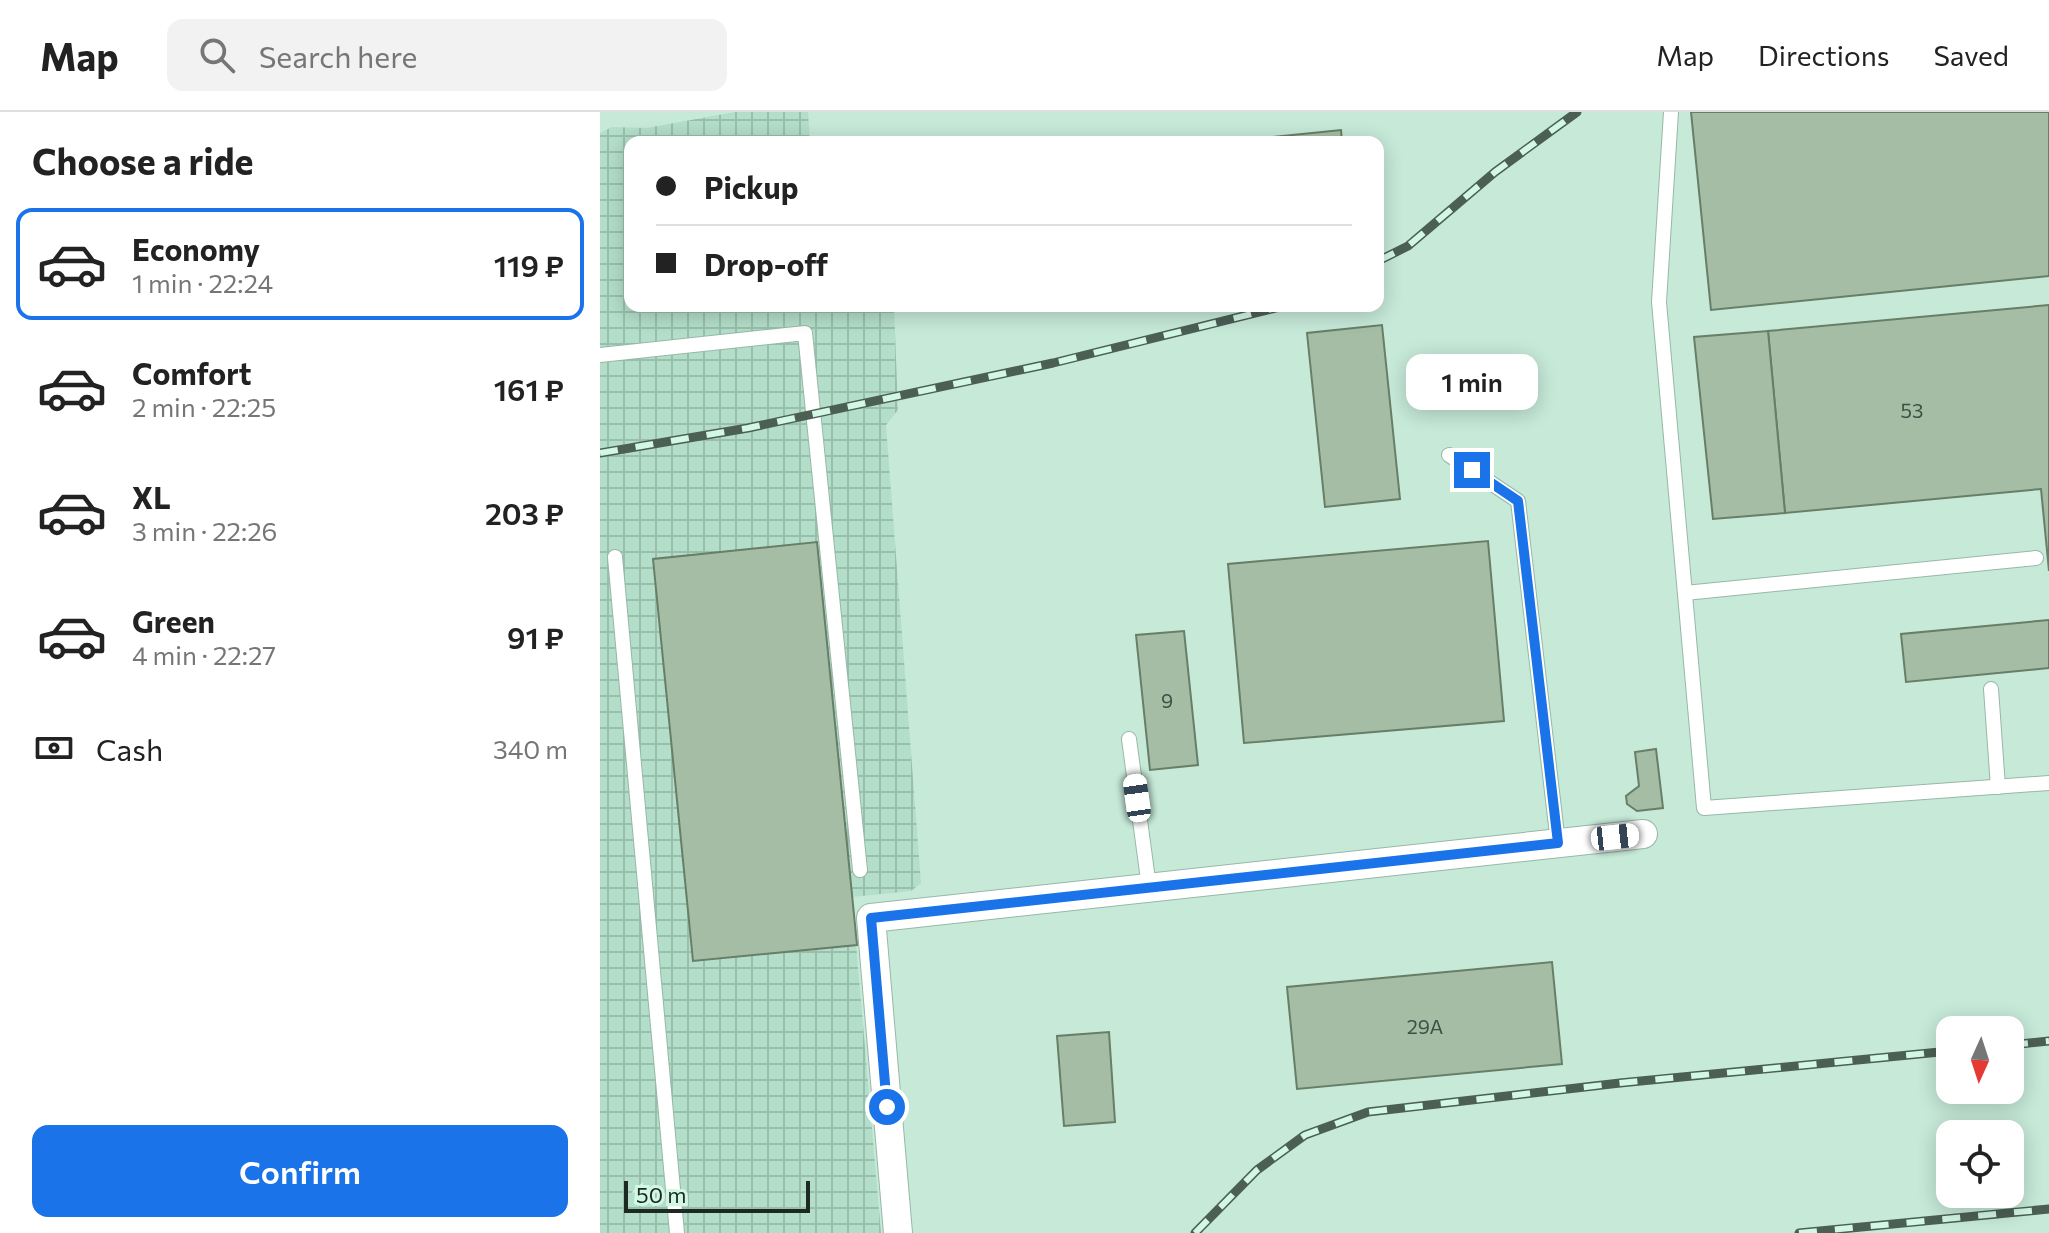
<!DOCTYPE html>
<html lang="en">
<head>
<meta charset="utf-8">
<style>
	:root { --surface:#fff; --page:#f2f2f2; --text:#222; --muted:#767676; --line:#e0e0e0; --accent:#1a73e8 }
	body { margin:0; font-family:Commissioner,sans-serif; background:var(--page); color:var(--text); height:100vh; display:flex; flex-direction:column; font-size:30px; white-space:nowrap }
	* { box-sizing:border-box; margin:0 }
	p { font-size:26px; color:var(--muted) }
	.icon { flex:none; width:44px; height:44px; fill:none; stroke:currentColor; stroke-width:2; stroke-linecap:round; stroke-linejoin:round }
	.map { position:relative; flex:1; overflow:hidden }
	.side { display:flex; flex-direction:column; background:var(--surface); width:600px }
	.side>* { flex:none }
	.guide { position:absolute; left:24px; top:24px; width:760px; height:176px; border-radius:16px; box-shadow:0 4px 20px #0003; display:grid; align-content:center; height:176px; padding:0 32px; background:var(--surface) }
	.needle { width:52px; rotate:183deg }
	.buttons { position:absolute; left:1336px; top:904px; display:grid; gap:16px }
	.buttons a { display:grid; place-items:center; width:88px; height:88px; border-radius:16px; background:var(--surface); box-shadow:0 4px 20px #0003; font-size:40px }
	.scale { position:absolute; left:24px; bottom:20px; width:186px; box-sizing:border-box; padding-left:8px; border:4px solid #1c2a23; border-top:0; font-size:22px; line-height:28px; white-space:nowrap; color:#1c2a23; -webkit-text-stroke:6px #d3f7e5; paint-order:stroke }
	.end { position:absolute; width:36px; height:36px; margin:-18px; border:10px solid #1a73e8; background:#fff; box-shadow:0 0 0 4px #fff }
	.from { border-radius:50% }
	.bubble { position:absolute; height:56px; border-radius:16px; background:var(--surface); box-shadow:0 4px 20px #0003; font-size:26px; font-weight:600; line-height:56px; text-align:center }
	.car { position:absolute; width:24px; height:48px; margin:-24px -12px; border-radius:10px; box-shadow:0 0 6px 2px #0007; background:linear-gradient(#fff 24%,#345 0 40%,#fff 0 76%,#345 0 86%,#fff 0) }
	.guide b { display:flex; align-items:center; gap:28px; height:76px; font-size:30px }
	.guide b+b { border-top:2px solid var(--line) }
	.guide i { width:20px; height:20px; background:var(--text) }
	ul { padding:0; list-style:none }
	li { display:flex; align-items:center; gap:24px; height:112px; margin:0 16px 12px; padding:0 16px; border:4px solid transparent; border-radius:16px }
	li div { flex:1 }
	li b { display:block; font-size:30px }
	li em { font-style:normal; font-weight:600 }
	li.current { border-color:var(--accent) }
	li>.icon { width:72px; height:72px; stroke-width:1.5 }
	h2 { padding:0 32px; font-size:36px; line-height:96px }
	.pay { display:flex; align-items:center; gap:20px; height:88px; padding:0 32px; font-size:30px }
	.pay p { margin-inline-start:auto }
	.cta { display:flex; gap:16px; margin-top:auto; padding:16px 32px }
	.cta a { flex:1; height:92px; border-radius:16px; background:var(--accent); color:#fff; font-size:32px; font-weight:600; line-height:92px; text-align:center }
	header { display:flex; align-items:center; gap:48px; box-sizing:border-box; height:112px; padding:0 40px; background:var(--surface); border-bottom:2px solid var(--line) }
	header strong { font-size:38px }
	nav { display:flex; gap:44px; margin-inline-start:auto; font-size:28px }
	.search { width:560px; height:72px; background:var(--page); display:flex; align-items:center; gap:20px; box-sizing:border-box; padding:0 28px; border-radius:16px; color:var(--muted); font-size:30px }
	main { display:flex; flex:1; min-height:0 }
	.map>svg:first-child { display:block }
</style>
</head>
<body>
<header>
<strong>Map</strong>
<div class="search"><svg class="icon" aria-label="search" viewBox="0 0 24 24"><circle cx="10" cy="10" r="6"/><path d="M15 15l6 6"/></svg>Search here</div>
<nav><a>Map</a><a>Directions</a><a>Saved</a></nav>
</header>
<main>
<section class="side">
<h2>Choose a ride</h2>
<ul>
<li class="current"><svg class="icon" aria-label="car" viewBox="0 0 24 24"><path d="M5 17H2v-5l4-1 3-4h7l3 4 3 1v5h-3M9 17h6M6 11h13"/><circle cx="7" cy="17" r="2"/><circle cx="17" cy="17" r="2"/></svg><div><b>Economy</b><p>1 min · 22:24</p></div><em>119 ₽</em></li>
<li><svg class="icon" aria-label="car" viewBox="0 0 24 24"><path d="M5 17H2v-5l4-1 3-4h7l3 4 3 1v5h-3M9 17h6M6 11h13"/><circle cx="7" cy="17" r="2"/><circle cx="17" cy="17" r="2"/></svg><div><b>Comfort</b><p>2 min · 22:25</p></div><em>161 ₽</em></li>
<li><svg class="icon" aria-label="car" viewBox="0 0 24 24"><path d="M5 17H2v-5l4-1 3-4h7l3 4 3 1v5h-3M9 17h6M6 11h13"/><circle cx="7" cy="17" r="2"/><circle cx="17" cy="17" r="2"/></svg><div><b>XL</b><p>3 min · 22:26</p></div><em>203 ₽</em></li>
<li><svg class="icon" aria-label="car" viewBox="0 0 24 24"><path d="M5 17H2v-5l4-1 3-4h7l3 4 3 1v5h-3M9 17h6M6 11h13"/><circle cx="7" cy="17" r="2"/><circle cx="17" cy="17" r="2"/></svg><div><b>Green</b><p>4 min · 22:27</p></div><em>91 ₽</em></li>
</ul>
<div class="pay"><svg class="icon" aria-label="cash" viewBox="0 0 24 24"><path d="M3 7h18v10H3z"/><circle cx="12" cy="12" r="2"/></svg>Cash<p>340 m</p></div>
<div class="cta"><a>Confirm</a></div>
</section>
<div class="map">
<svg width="1449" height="1121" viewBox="0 0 1449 1121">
	<defs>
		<pattern id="industrial-grid" width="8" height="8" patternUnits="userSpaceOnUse" patternTransform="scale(2)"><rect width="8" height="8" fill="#b3dec9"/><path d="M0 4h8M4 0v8" fill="none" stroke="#99bfac"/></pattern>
	</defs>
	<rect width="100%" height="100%" fill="#c6e9d8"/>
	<path fill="url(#industrial-grid)" d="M 135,0 L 208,0 L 210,30 L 30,30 L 30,194 L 294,194 L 298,298 L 286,313 L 321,771 L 311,779 L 252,785 L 281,1121 L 0,1121 L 0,21 L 12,15 L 47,16 Z"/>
	<g fill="#a5bda5" stroke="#677e67" stroke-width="2">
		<path d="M 1091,0 L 1449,0 L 1449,164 L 1111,198 Z"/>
		<path d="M 741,18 L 742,30 L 625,30 Z"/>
		<path d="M 1449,193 L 1449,459 L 1441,377 L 1185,401 L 1168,219 Z"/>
		<path d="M 782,213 L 800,387 L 725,395 L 707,221 Z"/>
		<path d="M 1168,219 L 1185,401 L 1113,407 L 1094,225 Z"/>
		<path d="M 888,429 L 904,609 L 644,631 L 628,452 Z"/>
		<path d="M 217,430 L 257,833 L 93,849 L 53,447 Z"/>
		<path d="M 1449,508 L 1449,556 L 1306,570 L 1301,522 Z"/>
		<path d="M 584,519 L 598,653 L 550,658 L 536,523 Z"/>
		<path d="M 1056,637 L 1063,696 L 1037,699 L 1027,692 L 1026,684 L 1039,674 L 1035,640 Z"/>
		<path d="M 952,850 L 962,952 L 697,977 L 687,875 Z"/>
		<path d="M 509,920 L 515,1010 L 464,1014 L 457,924 Z"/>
	</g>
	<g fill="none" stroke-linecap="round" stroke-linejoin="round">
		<g stroke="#97b8a8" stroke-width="16">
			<g id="service">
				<path d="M 1071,0 L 1059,190 L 1104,696 L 1449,671"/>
				<path d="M 0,243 L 205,221 L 260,758"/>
				<path d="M 849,343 L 918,389 L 958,731"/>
				<path d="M 15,445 L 77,1121"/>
				<path d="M 1085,481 L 1436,446"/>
				<path d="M 1391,577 L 1398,675"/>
				<path d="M 529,627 L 549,775"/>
			</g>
		</g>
		<g stroke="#97b8a8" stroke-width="30">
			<path id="minor" d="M 298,1121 L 271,806 L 1043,722"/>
		</g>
		<use href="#service" stroke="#fff" stroke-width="14"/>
		<use href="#minor" stroke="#fff" stroke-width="28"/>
		<g stroke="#4b5f55" stroke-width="9">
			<g id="rail">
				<path d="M 778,149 L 808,134 L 895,60 L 977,0"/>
				<path d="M 0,341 L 148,316 L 453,251 L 684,194"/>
				<path d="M 1410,933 L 1449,929"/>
				<path d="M 595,1121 L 657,1058 L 705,1023 L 768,1000 L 1020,971 L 1350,939"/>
				<path d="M 1199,1121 L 1449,1097"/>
			</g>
		</g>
		<use href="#rail" stroke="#d3f7e5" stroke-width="6" stroke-dasharray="18" stroke-linecap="butt"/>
	</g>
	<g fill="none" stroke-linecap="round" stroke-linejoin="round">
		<path stroke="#1a73e8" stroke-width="10" d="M 287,995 L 271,806 L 958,731 L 918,389 L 872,358"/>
	</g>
	<g text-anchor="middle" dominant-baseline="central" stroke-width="6" stroke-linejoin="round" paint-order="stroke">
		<g font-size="20" fill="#3e4f44">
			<text x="1312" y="298">53</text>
			<text x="567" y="588">9</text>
			<text x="825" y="914">29А</text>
		</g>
	</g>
</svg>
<div class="buttons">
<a><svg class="needle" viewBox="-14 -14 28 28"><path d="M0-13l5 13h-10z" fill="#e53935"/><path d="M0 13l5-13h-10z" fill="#767676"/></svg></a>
<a><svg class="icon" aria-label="locate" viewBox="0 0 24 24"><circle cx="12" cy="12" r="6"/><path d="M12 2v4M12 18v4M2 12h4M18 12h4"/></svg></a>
</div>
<div class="scale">50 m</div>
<i class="end from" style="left:287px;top:995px"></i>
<i class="end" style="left:872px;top:358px"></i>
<div class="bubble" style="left:806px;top:242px;width:132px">1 min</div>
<i class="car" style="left:537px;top:686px;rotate:352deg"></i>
<i class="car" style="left:1015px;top:725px;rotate:84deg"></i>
<div class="guide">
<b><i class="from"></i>Pickup</b>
<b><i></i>Drop-off</b>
</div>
</div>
</main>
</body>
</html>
